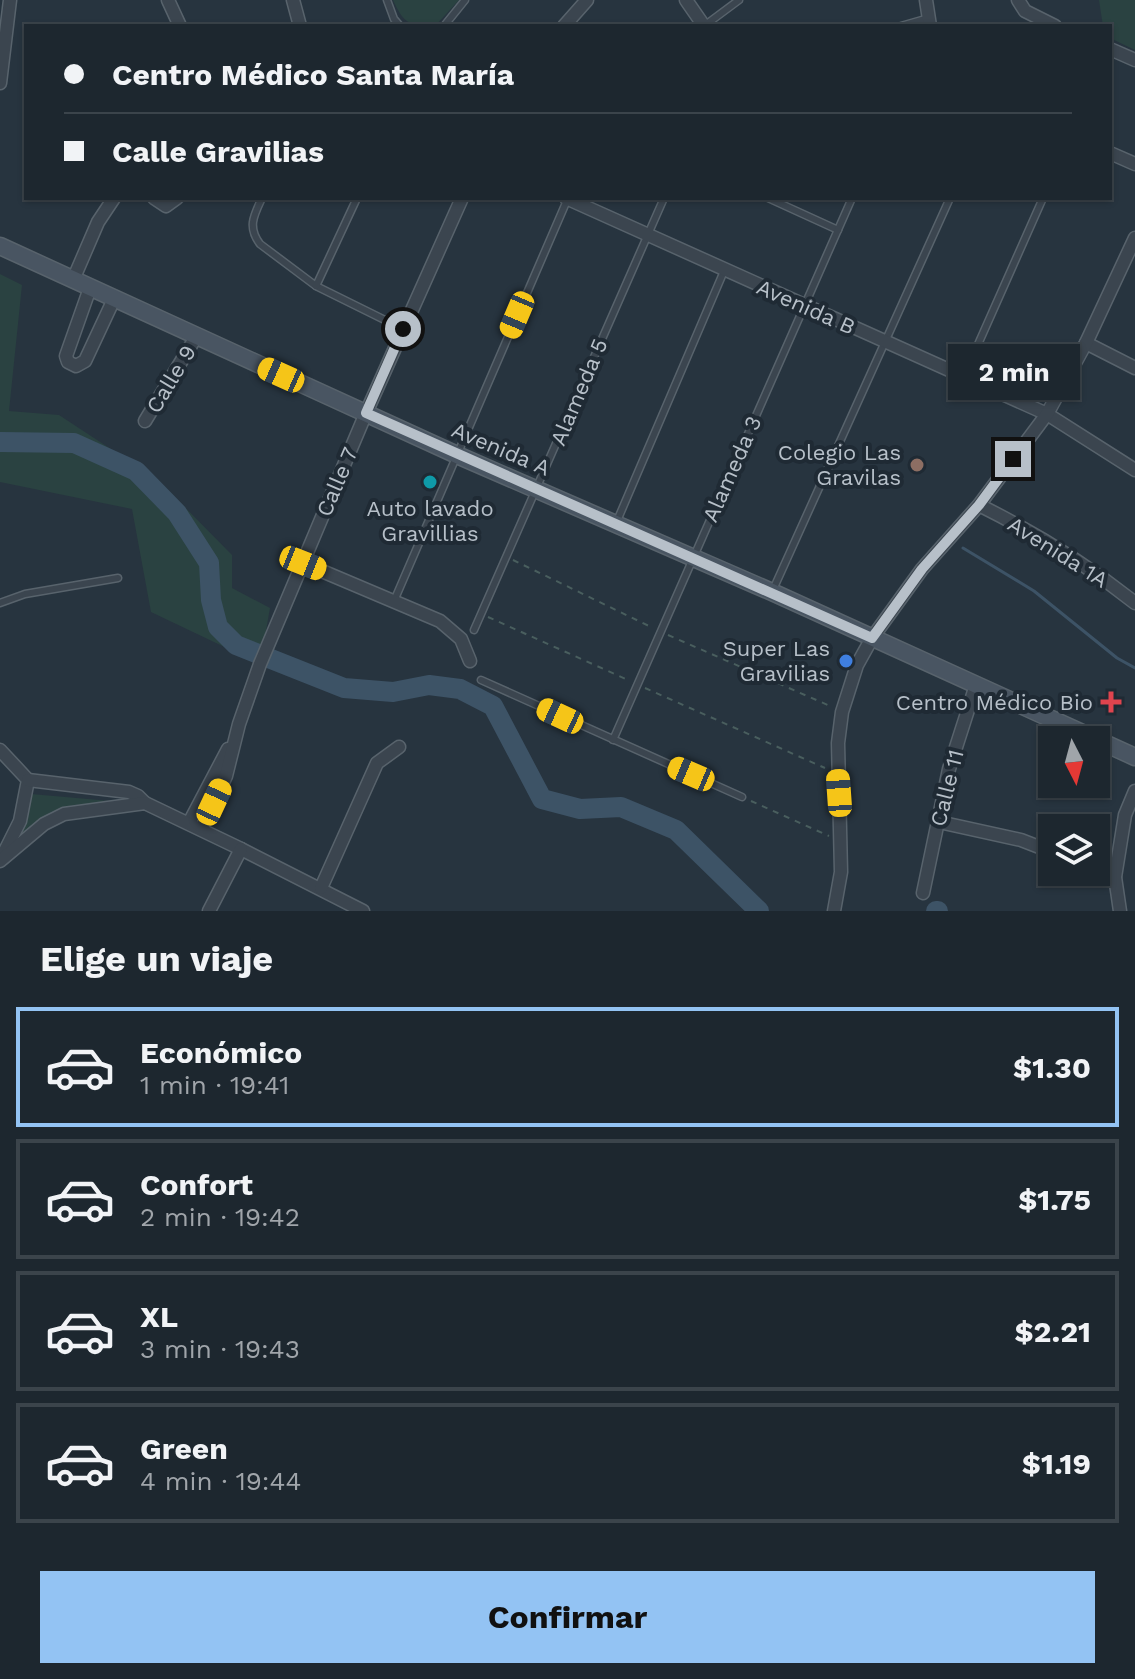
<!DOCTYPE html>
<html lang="es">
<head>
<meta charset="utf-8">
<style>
	:root { --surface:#1d272f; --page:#252f37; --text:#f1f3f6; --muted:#a0a5aa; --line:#3b444b; --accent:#93c3f3 }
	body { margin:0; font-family:"Work Sans",sans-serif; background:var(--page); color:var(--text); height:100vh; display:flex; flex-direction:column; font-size:30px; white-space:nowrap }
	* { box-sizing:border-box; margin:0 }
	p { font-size:26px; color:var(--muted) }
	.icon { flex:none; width:44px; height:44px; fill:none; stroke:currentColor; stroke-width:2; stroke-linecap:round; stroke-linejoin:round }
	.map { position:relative; height:911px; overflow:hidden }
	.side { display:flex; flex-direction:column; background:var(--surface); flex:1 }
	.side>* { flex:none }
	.top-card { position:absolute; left:24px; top:24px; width:1088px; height:176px; border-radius:0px; box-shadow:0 2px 6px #0004,0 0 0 2px var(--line); display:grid; align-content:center; height:176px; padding:0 40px; background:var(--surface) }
	.needle { width:52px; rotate:174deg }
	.fabs { position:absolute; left:1038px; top:726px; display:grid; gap:16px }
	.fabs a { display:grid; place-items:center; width:72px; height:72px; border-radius:0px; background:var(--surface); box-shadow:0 2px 6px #0004,0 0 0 2px var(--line); font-size:40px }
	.end { position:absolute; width:36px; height:36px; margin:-18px; border:10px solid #b7c0c9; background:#111; box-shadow:0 0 0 4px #111 }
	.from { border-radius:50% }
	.bubble { position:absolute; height:56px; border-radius:0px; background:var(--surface); box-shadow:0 2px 6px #0004,0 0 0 2px var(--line); font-size:26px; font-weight:700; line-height:56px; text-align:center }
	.car { position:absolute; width:24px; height:48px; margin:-24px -12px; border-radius:10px; box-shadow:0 0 6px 2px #0007; background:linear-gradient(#f5c518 24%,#345 0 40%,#f5c518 0 76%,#345 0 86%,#f5c518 0) }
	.top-card b { display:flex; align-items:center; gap:28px; height:76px; font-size:30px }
	.top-card b+b { border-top:2px solid var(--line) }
	.top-card i { width:20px; height:20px; background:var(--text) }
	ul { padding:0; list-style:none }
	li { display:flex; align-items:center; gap:24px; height:120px; margin:0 16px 12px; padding:0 24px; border:4px solid var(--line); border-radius:0px }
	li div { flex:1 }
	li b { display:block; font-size:30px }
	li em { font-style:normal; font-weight:700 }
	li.on { border-color:var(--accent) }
	li>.icon { width:72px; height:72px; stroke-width:1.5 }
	h2 { padding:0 40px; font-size:36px; line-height:96px }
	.button { display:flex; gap:16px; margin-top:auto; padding:16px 40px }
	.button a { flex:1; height:92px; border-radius:0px; background:var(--accent); color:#111; font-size:32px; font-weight:700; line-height:92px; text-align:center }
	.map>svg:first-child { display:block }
</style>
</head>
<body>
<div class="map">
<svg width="1135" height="911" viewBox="0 0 1135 911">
	<rect width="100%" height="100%" fill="#27343f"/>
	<g fill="#2a4241">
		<path d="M 393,0 L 459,0 L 435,26 C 409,26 404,24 393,0 Z"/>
		<path d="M 1099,0 L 1135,0 L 1135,50 L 1110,38 L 1110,26 L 1103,26 Z"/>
		<path d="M 0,274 L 22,285 L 9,411 L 59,415 L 158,480 L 232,555 L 232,588 L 270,608 L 260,664 L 151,612 L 132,509 L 0,482 Z"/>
		<path d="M 31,794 L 122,802 L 74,805 L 51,812 L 11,844 Z"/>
	</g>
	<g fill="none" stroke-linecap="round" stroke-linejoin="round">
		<path stroke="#3d5366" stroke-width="3" d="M 963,548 L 1034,591 L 1117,658 L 1135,668"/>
		<g stroke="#3d5366" stroke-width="20">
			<path d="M 0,442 L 74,443 L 136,471 L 177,513 L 209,563 L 211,600 L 218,627 L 236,645 L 344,688 L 393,692 L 429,685 L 460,689 L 493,706 L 542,799 L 580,809 L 621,807 L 676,830 L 759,911"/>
			<path d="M 936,911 L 938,911"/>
		</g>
		<g stroke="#58636c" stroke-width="9">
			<g id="lane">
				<path d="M 387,0 L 394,19 L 400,26"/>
				<path d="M 444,26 L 465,0"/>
				<path d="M 704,26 L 739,0"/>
				<path d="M 901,26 L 929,18"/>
				<path d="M 262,198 C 254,215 247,227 260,244 L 316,286 L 403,329"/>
				<path d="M 768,198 L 838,230"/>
				<path d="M 316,286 L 357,198"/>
				<path d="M 964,376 L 1043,198"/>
				<path d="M 617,521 L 724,271"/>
				<path d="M 772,592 L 950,198"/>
				<path d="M 394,601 L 568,198"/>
				<path d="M 0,603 L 25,594 L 118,578"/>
				<path d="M 474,630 L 664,198"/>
				<path d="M 481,680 L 742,797"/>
				<path d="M 613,740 L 852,198"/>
			</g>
		</g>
		<g stroke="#58636c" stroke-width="15">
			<g id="street">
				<path d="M 168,0 L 180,26"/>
				<path d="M 293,0 L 300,26"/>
				<path d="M 686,0 L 704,26"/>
				<path d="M 926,0 L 930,26"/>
				<path d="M 1018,0 L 1025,11 L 1055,26"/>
				<path d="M 564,26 L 587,0"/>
				<path d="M 1110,49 L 1135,60"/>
				<path d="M 0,83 L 10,0"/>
				<path d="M 1110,153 L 1135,164"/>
				<path d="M 154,198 L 166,206 L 177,198"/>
				<path d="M 566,198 L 1047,414 L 1135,470"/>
				<path d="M 73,280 L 98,222 L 114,198"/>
				<path d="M 90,288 L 66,356 L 68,362 L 76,366 L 85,361 L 114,299"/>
				<path d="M 1086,343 L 1135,368"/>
				<path d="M 145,421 L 196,337"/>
				<path d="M 979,505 C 1035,533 1086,564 1135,603"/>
				<path d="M 303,563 L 440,621 L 461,639 L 470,661"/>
				<path d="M 0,750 L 28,780 L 20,821 L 3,855"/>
				<path d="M 28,780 L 129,792 L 138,796 L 145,803"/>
				<path d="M 939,822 L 1021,840 L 1052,852"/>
				<path d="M 189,823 L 228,749"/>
				<path d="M 201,829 L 226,776 L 239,724 L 260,664 L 366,413 L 462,198"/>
				<path d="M 0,861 L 44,824 L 64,814 L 145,803 L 241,849 L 363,911"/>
				<path d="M 1096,869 L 1115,877"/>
				<path d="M 321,888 L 377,763 L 399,747"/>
				<path d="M 923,893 L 949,769 L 976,685"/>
				<path d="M 209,911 L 241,849"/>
				<path d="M 834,911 L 841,872 L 838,743 L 842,712 L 857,665 L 872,638 L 922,569 L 979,505 L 1047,414 L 1086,343 L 1135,238"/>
				<path d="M 1120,911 L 1115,877 L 1125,815 L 1135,791"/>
			</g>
		</g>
		<g stroke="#58636c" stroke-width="19">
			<path id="secondary" d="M 0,246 L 457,455 L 772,592 L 1135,757"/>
		</g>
		<g stroke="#495e5e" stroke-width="2" stroke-dasharray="6 6" stroke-linecap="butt">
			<path d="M 513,560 L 651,627"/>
			<path d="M 488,617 L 628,680"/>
			<path d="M 668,635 L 830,706"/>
			<path d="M 645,688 L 825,768"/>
			<path d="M 751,801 L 829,836"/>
		</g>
		<use href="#lane" stroke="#3b454f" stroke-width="6"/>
		<use href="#street" stroke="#3b454f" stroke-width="12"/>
		<use href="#secondary" stroke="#495562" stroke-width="16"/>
	</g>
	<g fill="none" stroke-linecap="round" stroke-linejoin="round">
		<path stroke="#b7c0c9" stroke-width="10" d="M 403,329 L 366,413 L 872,638 L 922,569 L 979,505 L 1013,459"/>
	</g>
	<circle fill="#8d6e63" stroke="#1f2a34" stroke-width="3" cx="917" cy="465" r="8"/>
	<circle fill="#0f9aa8" stroke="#1f2a34" stroke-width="3" cx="430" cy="482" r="8"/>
	<circle fill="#3f7fe0" stroke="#1f2a34" stroke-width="3" cx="846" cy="661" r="8"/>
	<path fill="#e0444e" stroke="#1f2a34" stroke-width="3" d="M1107 690h8v8h8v8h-8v8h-8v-8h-8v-8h8z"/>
	<g text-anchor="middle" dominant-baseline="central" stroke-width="8" stroke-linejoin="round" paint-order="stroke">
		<g font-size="22" fill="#b7c0c9" stroke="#1f2a34">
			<text transform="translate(806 307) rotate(24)">Avenida B</text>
			<text transform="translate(171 379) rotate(-59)">Calle 9</text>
			<text transform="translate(579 392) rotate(-67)">Alameda 5</text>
			<text transform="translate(501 449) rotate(23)">Avenida A</text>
			<text transform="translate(732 469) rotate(-66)">Alameda 3</text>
			<text transform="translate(337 482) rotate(-67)">Calle 7</text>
			<text transform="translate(1058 552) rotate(32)">Avenida 1A</text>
			<text transform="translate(947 788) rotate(-76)">Calle 11</text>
		</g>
		<g font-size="22" fill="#b7c0c9" stroke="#1f2a34" text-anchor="end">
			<text x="901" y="452">Colegio Las<tspan x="901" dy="25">Gravilas</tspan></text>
			<text x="430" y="508" text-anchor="middle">Auto lavado<tspan x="430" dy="25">Gravillias</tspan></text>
			<text x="830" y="648">Super Las<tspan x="830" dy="25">Gravilias</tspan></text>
			<text x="1093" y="702">Centro Médico Bio</text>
		</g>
	</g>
</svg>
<div class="fabs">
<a><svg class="needle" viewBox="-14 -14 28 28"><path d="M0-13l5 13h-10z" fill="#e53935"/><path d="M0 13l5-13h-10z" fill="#a0a5aa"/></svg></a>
<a><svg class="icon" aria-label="layers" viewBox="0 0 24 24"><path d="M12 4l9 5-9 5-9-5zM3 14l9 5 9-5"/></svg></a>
</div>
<i class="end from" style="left:403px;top:329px"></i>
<i class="end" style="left:1013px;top:459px"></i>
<div class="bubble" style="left:948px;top:344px;width:132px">2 min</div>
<i class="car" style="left:517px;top:315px;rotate:203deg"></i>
<i class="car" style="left:281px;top:375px;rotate:294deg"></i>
<i class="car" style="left:303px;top:563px;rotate:112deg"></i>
<i class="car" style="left:560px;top:716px;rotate:295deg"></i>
<i class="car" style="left:691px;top:774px;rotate:293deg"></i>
<i class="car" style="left:839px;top:793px;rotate:356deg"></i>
<i class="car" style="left:214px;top:802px;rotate:25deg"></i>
<div class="top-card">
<b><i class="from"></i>Centro Médico Santa María</b>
<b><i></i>Calle Gravilias</b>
</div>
</div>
<section class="side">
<h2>Elige un viaje</h2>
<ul>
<li class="on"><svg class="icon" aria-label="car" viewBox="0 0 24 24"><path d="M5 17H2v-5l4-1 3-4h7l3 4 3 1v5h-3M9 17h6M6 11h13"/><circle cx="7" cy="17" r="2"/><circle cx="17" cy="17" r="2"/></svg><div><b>Económico</b><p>1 min · 19:41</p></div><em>$1.30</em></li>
<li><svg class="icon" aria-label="car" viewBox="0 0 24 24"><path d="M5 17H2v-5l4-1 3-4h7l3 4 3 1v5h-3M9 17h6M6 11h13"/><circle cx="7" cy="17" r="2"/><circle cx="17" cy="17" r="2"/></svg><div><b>Confort</b><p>2 min · 19:42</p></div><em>$1.75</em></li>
<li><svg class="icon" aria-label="car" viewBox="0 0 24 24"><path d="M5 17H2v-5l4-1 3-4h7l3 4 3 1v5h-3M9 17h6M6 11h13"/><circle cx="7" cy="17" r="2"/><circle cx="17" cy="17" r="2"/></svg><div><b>XL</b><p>3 min · 19:43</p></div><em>$2.21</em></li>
<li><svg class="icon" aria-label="car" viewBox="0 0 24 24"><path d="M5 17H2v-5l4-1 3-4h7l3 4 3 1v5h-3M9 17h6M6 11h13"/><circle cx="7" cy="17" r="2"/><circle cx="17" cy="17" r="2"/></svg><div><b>Green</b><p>4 min · 19:44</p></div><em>$1.19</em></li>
</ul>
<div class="button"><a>Confirmar</a></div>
</section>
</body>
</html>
